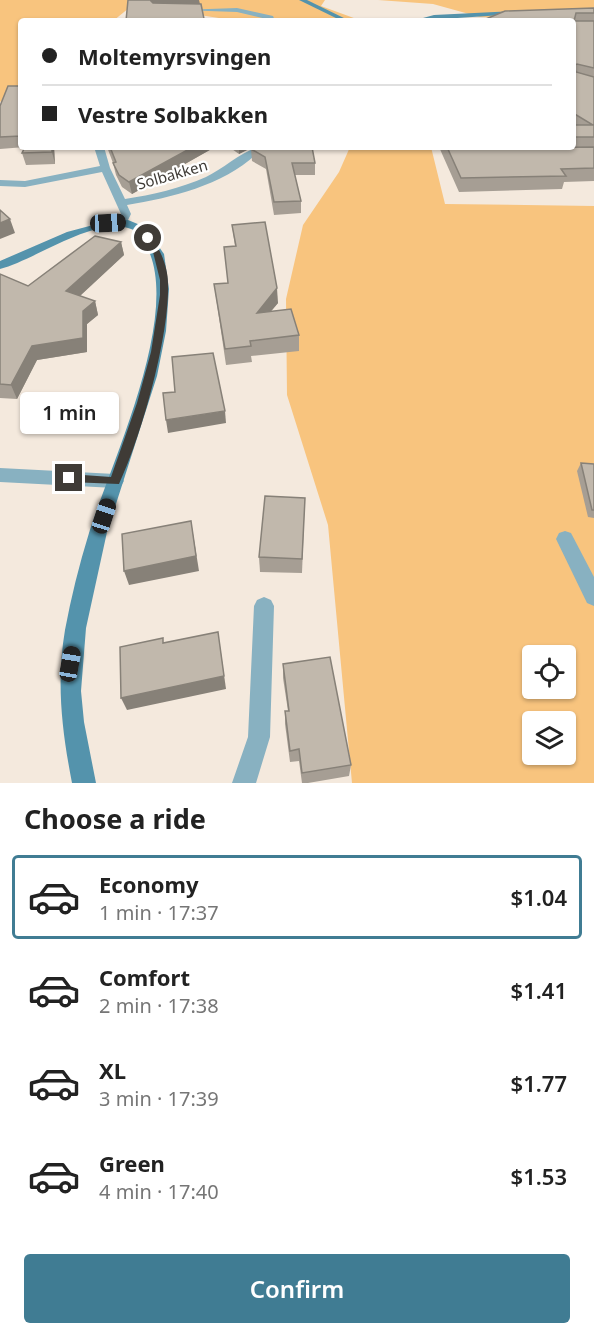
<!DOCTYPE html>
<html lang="en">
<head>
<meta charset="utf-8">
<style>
	:root { --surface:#fff; --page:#f6f6f6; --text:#222; --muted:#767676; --line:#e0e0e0; --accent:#407c93 }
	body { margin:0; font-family:"Noto Sans",sans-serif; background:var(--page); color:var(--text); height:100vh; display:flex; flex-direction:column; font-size:22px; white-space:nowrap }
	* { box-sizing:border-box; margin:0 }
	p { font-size:20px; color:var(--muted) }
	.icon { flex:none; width:33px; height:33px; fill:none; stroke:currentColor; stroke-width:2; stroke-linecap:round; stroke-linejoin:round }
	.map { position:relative; height:783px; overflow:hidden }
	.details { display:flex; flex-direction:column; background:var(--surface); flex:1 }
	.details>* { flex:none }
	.guide { position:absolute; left:18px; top:18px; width:558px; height:132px; border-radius:6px; box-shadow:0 2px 4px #0004; display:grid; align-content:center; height:132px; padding:0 24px; background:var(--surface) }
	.controls { position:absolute; left:522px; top:645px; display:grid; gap:12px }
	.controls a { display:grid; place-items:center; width:54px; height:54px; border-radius:6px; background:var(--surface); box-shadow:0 2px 4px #0004; font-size:30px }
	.end { position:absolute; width:27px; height:27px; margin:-14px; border:8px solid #3f3b36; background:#fff; box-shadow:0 0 0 3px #fff }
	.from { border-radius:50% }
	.bubble { position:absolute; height:42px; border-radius:6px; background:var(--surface); box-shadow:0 2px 4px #0004; font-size:20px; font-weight:600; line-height:42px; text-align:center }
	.car { position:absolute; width:18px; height:36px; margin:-18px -9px; border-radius:8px; box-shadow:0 0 4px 2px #0007; background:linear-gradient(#222 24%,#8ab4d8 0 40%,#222 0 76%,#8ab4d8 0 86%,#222 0) }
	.guide b { display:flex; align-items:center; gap:21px; height:57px; font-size:22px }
	.guide b+b { border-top:2px solid var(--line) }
	.guide i { width:15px; height:15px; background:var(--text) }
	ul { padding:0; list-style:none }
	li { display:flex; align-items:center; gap:18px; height:84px; margin:0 12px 9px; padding:0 12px; border:3px solid transparent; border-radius:6px }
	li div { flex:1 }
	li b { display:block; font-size:22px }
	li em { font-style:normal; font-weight:600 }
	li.selected { border-color:var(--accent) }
	li>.icon { width:54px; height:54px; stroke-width:1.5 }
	h2 { padding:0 24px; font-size:27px; line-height:72px }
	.action { display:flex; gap:12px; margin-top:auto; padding:12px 24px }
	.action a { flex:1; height:69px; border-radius:6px; background:var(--accent); color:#fff; font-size:24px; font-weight:600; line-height:69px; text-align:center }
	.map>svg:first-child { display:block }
</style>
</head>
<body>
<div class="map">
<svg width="594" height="783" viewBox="0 0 594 783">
	<rect width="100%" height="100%" fill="#f4e9dd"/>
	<g fill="#f8c47e" fill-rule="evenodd">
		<path d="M 0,0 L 325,0 L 321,6 L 362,21 L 232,20 L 160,9 L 129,8 L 113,21 L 21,21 L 21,86 L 0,102 Z"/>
		<path d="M 378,0 L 594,0 L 594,20 L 480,17 L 433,4 Z"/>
		<path d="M 350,147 L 431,147 L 445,204 L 594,206 L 594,783 L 352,783 L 328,525 L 287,395 L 286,299 L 303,225 L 339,172 ZM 532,656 L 566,656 L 566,688 L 532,688 ZM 532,722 L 566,722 L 566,754 L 532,754 Z"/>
	</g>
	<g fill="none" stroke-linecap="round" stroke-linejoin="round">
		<g fill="#88b1c1" fill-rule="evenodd">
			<path d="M 237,8 L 273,16 L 275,21 L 237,12 L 180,10 Z"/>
			<path d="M 94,147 L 104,147 L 110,168 L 125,199 C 152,195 181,188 206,177 C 224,169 246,147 263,147 C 230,184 174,197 127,205 L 131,214 L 126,224 L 122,225 L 116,222 L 121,214 L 102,172 L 25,187 L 0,186 L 0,180 L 25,181 L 100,166 Z"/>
			<path d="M 0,468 L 115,474 L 121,476 L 124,481 L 121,486 L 115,488 L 0,482 Z"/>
			<path d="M 565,531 L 571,533 L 594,577 L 594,606 L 587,603 L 556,539 L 559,533 Z"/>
			<path d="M 264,597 L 271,600 L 274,606 L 270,737 L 256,783 L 232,783 L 248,737 L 254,606 L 257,600 Z"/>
		</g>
		<g fill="#5493ac" fill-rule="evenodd">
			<path d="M 299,0 L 307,0 L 350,21 L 342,21 Z"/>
			<path d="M 516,11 L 518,14 L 412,21 L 434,15 Z"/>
			<path d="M 112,220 L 128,220 L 145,227 L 164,254 L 169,289 L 166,331 L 157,376 L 107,532 L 86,628 L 81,691 L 84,722 L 96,783 L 72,783 C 62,731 56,683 65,630 C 71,598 79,565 89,533 C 110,465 186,307 144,242 C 139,235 137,230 128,228 C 91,218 35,260 0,269 L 0,261 L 67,232 Z"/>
		</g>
	</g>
	<g fill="#a69e94">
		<path d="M 594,8 L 594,181 L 564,182 L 562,189 L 459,192 L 439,147 L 573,147 L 573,21 L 481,21 Z"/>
		<path d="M 21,84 L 21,147 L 54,147 L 55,164 L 26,165 L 22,153 L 25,147 L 0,149 L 0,106 Z"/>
		<path d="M 107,147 L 215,147 L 132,194 L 122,187 L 116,175 L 113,163 Z"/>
		<path d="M 229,147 L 253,147 L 239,154 Z"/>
		<path d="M 251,149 L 315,163 L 315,175 L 295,175 L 301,201 L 301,213 L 274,215 L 266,169 L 252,161 Z"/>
		<path d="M 232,225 L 278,303 L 271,311 L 299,335 L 299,351 L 251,356 L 252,362 L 226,365 L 214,284 L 228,283 L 235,246 Z"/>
		<path d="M 121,242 L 124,255 L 80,296 L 95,301 L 98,315 L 87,324 L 87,352 L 37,360 L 17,399 L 0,398 L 0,274 L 28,286 Z"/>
		<path d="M 581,463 L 594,464 L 594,518 L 588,517 L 577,471 Z"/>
		<path d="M 305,498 L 302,573 L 260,572 L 259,557 Z"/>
		<path d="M 283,664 L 351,765 L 349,776 L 308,783 L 302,783 L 299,761 L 290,762 L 285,724 L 285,711 L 288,711 L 283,678 Z"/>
	</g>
	<g fill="#878178">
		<path d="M 152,0 L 199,0 L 200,4 L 154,8 L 151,1 Z"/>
		<path d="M 52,147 L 54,147 L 55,164 L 52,152 Z"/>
		<path d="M 193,147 L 215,147 L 132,194 L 129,182 Z"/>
		<path d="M 239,147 L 253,147 L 239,154 Z"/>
		<path d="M 10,219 L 15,233 L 0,239 L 0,223 Z"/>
		<path d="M 121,242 L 124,255 L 70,305 L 66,291 Z"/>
		<path d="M 277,288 L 278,303 L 257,328 L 257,313 Z"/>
		<path d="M 95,301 L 98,315 L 87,324 L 87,352 L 37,360 L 17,399 L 11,385 L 32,346 Z"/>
		<path d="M 225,411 L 226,423 L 168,433 L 166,420 Z"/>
		<path d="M 191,521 L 199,571 L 129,585 L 124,571 Z"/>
		<path d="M 220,646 L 226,689 L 127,710 L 121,698 Z"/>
	</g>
	<g fill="#c1b8ac" stroke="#878178" stroke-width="1.5">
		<path d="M 128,0 L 152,0 L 151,1 L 153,3 L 201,4 L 204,19 L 300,19 L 301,21 L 126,21 Z"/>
		<path d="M 594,8 L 594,13 L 576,13 L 574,21 L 594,21 L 594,68 L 577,64 L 574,66 L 576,72 L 594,77 L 594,137 L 573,137 L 573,125 L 593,125 L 573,113 L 573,21 L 481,21 L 505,11 Z"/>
		<path d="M 21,84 L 21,136 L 0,137 L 0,106 L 8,86 L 20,86 Z"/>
		<path d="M 25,147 L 52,147 L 52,152 L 22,153 Z"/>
		<path d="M 110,147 L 193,147 L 129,182 L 119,175 L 113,163 L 116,162 Z"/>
		<path d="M 253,147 L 312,147 L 315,163 L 292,163 L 301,201 L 274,202 L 265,157 L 251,149 Z"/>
		<path d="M 447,147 L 467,148 L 594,147 L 594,168 L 561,169 L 566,176 L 461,178 Z"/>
		<path d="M 0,210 L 10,219 L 0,223 Z"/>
		<path d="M 265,222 L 277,288 L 257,313 L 291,309 L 299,335 L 250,341 L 251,346 L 225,349 L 214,284 L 228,283 L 224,247 L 236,246 L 232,225 Z"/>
		<path d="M 95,236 L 121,242 L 66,291 L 95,301 L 83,311 L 83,338 L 32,346 L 11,385 L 0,384 L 0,274 L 28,286 Z"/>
		<path d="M 213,353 L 225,411 L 166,420 L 163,393 L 175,392 L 172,357 Z"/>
		<path d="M 581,463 L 594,464 L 594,510 L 592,510 Z"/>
		<path d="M 265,496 L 305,498 L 302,559 L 259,557 Z"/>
		<path d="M 191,521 L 196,556 L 124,571 L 122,534 Z"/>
		<path d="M 218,632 L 224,676 L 121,698 L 120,647 L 163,638 L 163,643 Z"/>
		<path d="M 330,657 L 351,765 L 302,773 L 299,749 L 290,751 L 285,711 L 289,711 L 283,664 Z"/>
	</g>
	<path fill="#3f3b36" d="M 145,236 L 151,236 C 160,249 168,267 168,283 C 170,335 141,438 119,484 L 69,482 L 63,478 L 69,474 L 111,477 L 137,403 L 151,352 L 160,295 L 160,280 L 152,248 Z"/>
	<g text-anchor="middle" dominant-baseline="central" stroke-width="4.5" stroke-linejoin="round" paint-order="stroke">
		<g font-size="15" fill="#3f3b36" stroke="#fff">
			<text transform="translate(172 174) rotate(-16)">Solbakken</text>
		</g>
	</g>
</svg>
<div class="controls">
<a><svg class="icon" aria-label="locate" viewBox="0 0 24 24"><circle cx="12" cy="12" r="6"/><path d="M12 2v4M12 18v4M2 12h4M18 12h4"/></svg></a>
<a><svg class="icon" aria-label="layers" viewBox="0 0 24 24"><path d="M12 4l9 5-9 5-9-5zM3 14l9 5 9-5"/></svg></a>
</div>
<i class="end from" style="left:148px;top:238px"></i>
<i class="end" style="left:69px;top:478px"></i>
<div class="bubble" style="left:20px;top:392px;width:99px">1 min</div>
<i class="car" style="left:108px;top:223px;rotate:87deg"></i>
<i class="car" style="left:104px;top:516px;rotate:18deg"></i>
<i class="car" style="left:70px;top:664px;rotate:10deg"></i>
<div class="guide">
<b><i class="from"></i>Moltemyrsvingen</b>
<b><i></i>Vestre Solbakken</b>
</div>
</div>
<section class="details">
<h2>Choose a ride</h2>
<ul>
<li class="selected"><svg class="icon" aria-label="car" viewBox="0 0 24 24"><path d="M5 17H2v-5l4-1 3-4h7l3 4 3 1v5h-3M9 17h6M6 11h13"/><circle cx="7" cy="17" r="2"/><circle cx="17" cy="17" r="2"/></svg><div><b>Economy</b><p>1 min · 17:37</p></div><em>$1.04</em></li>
<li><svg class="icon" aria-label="car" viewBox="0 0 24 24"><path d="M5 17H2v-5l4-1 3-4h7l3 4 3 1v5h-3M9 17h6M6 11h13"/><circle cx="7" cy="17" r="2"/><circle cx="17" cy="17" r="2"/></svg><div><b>Comfort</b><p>2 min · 17:38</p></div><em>$1.41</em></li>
<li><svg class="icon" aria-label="car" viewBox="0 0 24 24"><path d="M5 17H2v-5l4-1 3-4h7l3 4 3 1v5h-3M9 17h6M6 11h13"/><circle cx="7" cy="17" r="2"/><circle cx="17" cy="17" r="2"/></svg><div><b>XL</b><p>3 min · 17:39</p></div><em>$1.77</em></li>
<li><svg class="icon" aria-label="car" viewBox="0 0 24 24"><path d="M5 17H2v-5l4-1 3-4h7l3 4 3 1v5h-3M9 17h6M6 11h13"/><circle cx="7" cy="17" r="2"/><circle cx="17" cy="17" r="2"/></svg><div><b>Green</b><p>4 min · 17:40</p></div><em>$1.53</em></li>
</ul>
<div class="action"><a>Confirm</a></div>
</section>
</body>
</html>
